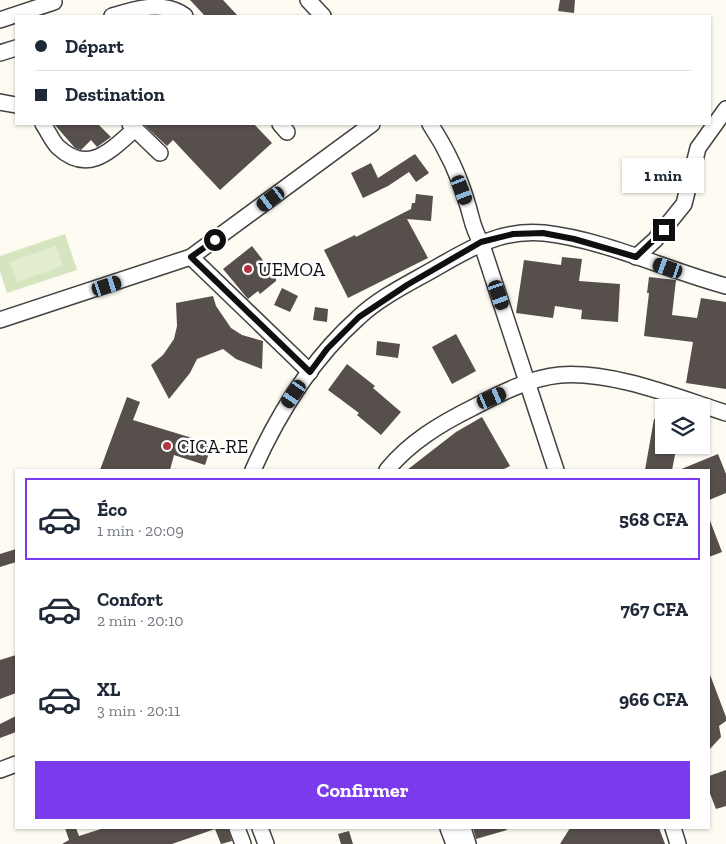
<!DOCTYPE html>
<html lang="fr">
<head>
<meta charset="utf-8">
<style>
	:root { --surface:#fff; --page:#f2f2f3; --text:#1f2937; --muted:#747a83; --line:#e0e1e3; --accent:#7c3aed }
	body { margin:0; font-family:"Zilla Slab",serif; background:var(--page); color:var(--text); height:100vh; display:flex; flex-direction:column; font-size:19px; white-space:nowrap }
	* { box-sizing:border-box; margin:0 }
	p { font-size:16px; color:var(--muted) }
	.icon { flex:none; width:28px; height:28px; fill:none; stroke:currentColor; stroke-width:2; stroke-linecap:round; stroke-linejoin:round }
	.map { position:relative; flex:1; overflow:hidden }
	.sheet { position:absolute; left:15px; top:469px; width:695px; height:360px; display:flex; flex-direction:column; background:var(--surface); border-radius:0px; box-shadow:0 1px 4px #0004 }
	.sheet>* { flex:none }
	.banner { position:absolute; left:15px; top:15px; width:696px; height:110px; border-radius:0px; box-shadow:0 1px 4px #0004; display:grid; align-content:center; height:110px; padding:0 20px; background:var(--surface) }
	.tools { position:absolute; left:655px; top:399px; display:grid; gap:10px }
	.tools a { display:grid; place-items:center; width:55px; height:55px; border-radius:0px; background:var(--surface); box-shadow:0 1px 4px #0004; font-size:25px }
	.end { position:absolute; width:22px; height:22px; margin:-11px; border:6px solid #0f0f0f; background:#fff; box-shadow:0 0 0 2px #fff }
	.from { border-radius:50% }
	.bubble { position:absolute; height:35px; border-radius:0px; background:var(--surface); box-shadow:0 1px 4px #0004; font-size:16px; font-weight:700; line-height:35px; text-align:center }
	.car { position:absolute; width:15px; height:30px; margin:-15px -8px; border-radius:6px; box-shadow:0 0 4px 1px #0007; background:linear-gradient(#222 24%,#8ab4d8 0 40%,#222 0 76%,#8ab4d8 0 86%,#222 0) }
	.banner b { display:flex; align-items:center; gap:18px; height:48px; font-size:19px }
	.banner b+b { border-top:1px solid var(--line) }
	.banner i { width:12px; height:12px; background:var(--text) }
	ul { padding:9px 0 0; list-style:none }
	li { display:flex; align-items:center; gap:15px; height:82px; margin:0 10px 8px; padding:0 10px; border:2px solid transparent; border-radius:0px }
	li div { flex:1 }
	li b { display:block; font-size:19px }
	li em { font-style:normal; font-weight:700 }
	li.selected { border-color:var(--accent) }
	li>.icon { width:45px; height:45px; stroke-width:1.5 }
	.button { display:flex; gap:10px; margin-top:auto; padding:10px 20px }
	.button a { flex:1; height:58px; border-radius:0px; background:var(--accent); color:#fff; font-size:20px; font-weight:700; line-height:58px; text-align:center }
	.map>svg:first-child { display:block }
</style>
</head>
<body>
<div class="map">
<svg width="726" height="844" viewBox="0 0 726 844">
	<rect width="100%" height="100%" fill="#fdfbf2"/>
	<path fill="#d4e5bf" d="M 65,234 L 77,270 L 7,293 L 0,271 L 0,256 Z"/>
	<path fill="#e4edcf" d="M 56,246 L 63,266 L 17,282 L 10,262 Z"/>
	<g fill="#564f4c">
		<path d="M 190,0 L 223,0 L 238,16 L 205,16 Z"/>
		<path d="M 560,0 L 575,0 L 574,13 L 558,11 Z"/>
		<path d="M 54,124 L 98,124 L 111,137 L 97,147 L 91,140 L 81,150 L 75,148 Z"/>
		<path d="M 143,124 L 254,124 L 272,143 L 220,190 L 173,140 L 167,146 Z"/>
		<path d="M 415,154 L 429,173 L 416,182 L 409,172 L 388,186 L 363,198 L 351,173 L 371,163 L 378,178 Z"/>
		<path d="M 416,194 L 433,196 L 431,221 L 407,219 L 428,258 L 348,298 L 324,250 L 355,235 L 356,237 L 411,209 L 412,203 L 415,203 Z"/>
		<path d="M 252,246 L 276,277 L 276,281 L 260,294 L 258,291 L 248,299 L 223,269 Z"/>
		<path d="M 562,257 L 582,259 L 579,281 L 620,284 L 618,322 L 581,319 L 582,310 L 555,306 L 553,318 L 516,313 L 524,260 L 561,265 Z"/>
		<path d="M 649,277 L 676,280 L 672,315 L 697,318 L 701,298 L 726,302 L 726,389 L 686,383 L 693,342 L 644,336 L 649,293 L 647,293 Z"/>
		<path d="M 282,288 L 298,296 L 290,312 L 274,305 Z"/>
		<path d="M 213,296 L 216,306 L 231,328 L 242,335 L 263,341 L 262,369 L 236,359 L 223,349 L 197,359 L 190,373 L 169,399 L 151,365 L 163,355 L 174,339 L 177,326 L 176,303 Z"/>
		<path d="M 315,307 L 328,309 L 327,322 L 313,320 Z"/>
		<path d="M 456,334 L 476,371 L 452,384 L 432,347 Z"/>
		<path d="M 377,341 L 400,344 L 398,358 L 376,355 Z"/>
		<path d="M 347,364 L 375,386 L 373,388 L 401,412 L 381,435 L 357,415 L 359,413 L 328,390 Z"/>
		<path d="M 127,397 L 140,402 L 133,420 L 212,444 L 205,465 L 174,455 L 170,470 L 100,470 Z"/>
		<path d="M 482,417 L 510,466 L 502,470 L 407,470 L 456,432 Z"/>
		<path d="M 654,419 L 664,421 L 664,445 L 677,445 L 672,470 L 645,470 Z"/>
		<path d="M 718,454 L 726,474 L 726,493 L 709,500 L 709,470 L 679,470 Z"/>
		<path d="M 709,518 L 722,552 L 709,557 Z"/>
		<path d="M 16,549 L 16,562 L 0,567 L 0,554 Z"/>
		<path d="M 16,655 L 16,693 L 0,699 L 0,660 Z"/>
		<path d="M 709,672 L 726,717 L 726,721 L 719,726 L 721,737 L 709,750 Z"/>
		<path d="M 16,716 L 16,732 L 0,738 L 0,724 Z"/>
		<path d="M 726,770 L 726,806 L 716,809 L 709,791 L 709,776 Z"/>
		<path d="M 65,828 L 76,828 L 79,836 L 104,828 L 228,828 L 232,841 L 221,844 L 215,829 L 172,844 L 62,844 L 69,840 Z"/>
		<path d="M 473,828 L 506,828 L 507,830 L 476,839 Z"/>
		<path d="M 570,828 L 659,828 L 665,844 L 560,844 Z"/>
		<path d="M 349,831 L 353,844 L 341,844 L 338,834 Z"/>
	</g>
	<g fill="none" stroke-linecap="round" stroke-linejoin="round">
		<g stroke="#424242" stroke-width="18">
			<g id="minor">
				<path d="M 308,0 L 323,16"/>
				<path d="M 112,16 C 135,9 164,0 185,16"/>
				<path d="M 0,20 L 54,2"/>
				<path d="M 0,53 L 16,48"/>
				<path d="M 0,102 L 16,105"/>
				<path d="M 43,124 C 48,131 52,141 58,147 C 89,176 112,149 135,129"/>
				<path d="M 130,124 L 160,153"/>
				<path d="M 280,124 L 287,132"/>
				<path d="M 430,124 C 446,148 460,178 468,206 C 472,219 473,230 481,242 L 556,470"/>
				<path d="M 191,257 L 310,372"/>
				<path d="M 636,257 L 655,240 L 684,204 L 698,148 L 726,109"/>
				<path d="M 0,320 L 191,257 L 372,124"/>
				<path d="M 253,470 C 278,414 312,359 358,318 C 381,296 414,281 441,265 C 474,246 504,229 544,233 C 606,240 666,270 726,286"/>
				<path d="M 387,470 C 410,442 440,424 472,408 C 499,394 529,378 560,375 C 613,371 676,397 726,413"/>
				<path d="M 0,770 L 16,764"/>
				<path d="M 237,828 L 243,844"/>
				<path d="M 260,828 L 266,844"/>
				<path d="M 448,828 L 454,844"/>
				<path d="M 463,828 L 468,844"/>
				<path d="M 673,828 L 678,844"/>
			</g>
		</g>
		<use href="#minor" stroke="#fff" stroke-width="15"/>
	</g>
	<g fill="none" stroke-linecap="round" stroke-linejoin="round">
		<path stroke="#0f0f0f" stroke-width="6" d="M 215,240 L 191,257 L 310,372 L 327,349 L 359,317 L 407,285 L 481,242 L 513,234 L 543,233 L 574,239 L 636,257 L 664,230"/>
	</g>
	<g fill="#b03642" stroke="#fff" stroke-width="2">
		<circle cx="248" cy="269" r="5"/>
		<circle cx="167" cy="446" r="5"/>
	</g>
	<g text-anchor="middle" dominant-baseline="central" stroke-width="5" stroke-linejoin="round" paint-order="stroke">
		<g font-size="19" fill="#0f0f0f" stroke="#fff" text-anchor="start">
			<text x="258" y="269">UEMOA</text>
			<text x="177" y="446">CICA-RE</text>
		</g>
	</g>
</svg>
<div class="tools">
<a><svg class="icon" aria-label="layers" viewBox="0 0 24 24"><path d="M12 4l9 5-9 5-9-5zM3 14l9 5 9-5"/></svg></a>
</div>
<i class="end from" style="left:215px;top:240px"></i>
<i class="end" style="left:664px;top:230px"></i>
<div class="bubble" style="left:622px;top:158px;width:82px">1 min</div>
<i class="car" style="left:462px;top:190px;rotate:159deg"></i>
<i class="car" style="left:271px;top:199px;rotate:233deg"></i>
<i class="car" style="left:668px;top:268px;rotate:289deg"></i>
<i class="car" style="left:107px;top:286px;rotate:72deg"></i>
<i class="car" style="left:499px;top:295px;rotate:161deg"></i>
<i class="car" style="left:294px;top:394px;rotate:215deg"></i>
<i class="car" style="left:492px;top:398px;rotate:67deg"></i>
<div class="banner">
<b><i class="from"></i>Départ</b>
<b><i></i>Destination</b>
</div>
<section class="sheet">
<ul>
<li class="selected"><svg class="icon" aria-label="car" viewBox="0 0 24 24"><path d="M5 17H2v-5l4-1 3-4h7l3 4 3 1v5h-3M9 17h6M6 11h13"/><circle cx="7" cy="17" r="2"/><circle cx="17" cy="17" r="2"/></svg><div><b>Éco</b><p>1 min · 20:09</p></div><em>568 CFA</em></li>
<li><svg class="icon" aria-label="car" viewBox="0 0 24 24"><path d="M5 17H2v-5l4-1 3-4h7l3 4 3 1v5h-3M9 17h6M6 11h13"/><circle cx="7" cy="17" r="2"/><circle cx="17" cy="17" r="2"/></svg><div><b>Confort</b><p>2 min · 20:10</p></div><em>767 CFA</em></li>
<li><svg class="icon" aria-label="car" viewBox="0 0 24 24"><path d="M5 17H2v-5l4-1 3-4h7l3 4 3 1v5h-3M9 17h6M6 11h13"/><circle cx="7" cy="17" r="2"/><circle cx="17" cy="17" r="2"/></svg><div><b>XL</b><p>3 min · 20:11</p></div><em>966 CFA</em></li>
</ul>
<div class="button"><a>Confirmer</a></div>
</section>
</div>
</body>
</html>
